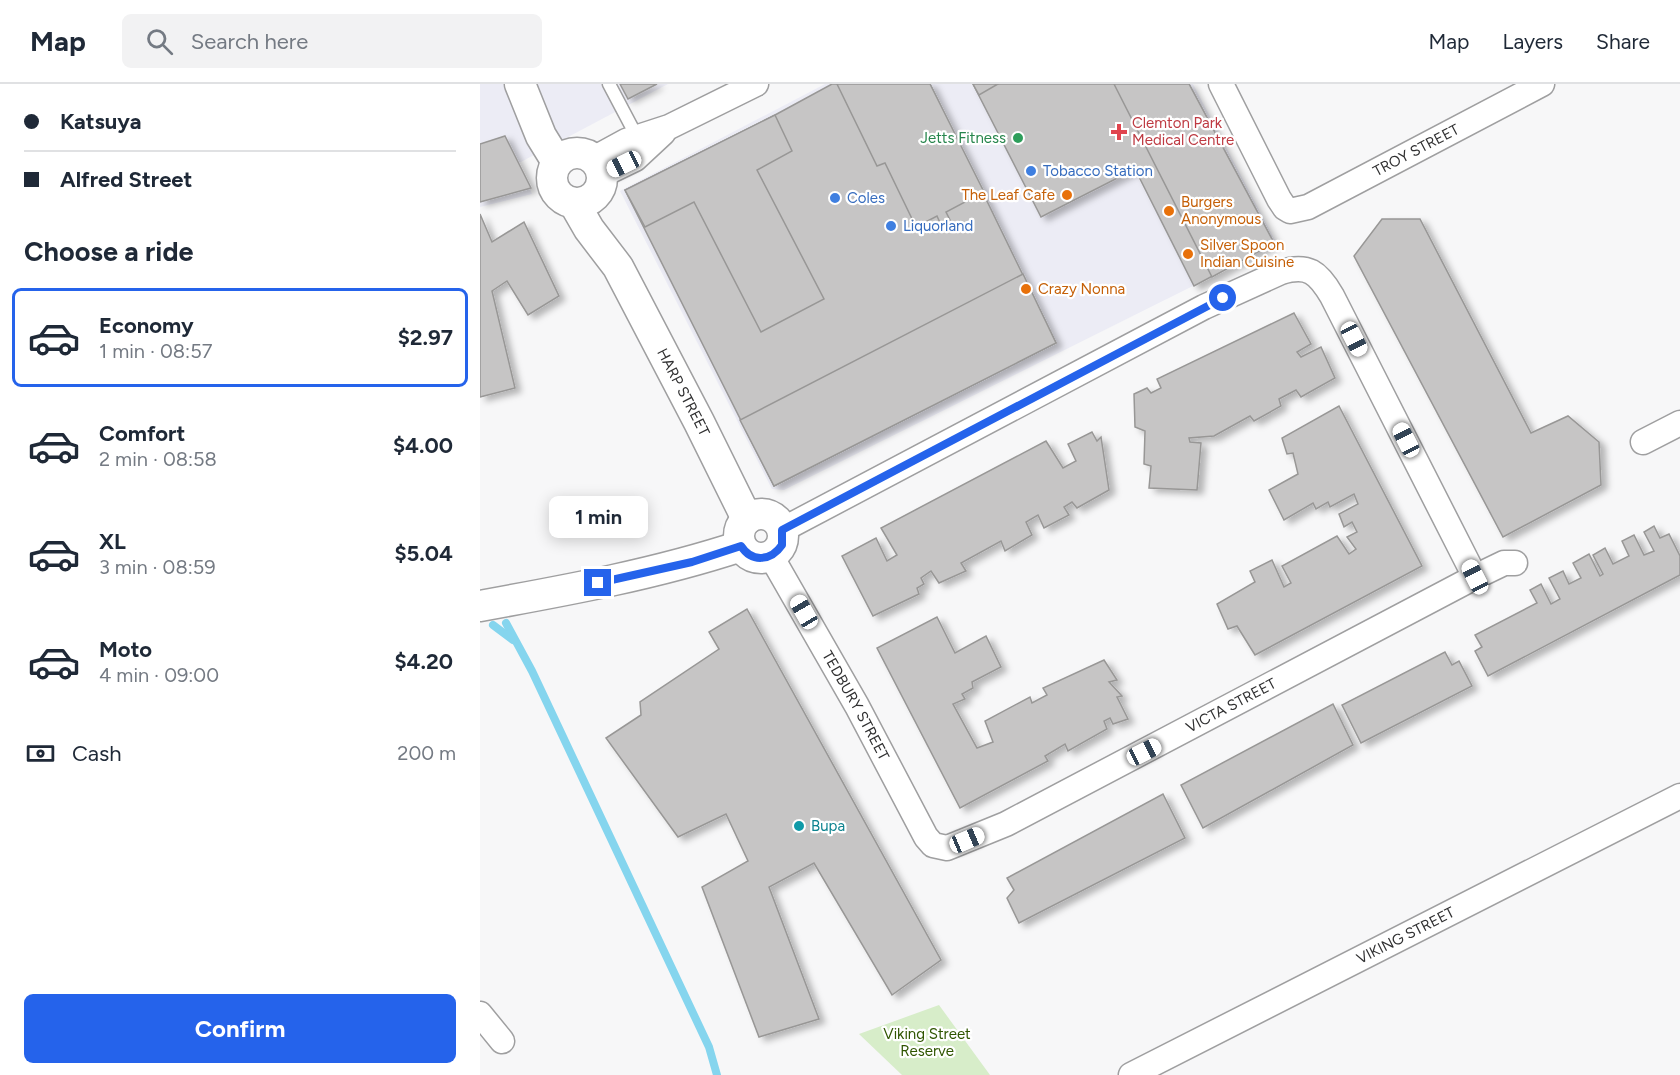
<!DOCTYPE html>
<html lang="en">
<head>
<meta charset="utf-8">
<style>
	:root { --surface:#fff; --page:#f2f2f3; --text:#1f2937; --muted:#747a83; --line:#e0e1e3; --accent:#2563eb }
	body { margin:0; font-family:Figtree,sans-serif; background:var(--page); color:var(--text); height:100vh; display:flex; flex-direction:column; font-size:22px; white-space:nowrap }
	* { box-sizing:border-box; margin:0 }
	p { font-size:20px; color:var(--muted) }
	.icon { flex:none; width:33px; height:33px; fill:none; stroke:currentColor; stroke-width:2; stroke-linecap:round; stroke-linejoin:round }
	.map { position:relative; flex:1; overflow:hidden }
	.drawer { display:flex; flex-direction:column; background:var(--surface); width:480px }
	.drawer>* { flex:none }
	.hud { display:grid; align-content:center; height:132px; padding:0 24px; background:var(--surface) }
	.end { position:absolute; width:27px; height:27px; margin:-14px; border:8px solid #2563eb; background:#fff; box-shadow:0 0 0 3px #fff }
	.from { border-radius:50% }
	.bubble { position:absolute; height:42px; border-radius:9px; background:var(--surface); box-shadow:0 3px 15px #0003; font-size:20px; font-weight:700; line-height:42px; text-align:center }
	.car { position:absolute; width:18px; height:36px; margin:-18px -9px; border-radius:8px; box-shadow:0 0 4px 2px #0007; background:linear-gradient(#fff 24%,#345 0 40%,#fff 0 76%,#345 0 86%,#fff 0) }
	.hud b { display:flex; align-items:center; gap:21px; height:57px; font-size:22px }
	.hud b+b { border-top:2px solid var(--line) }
	.hud i { width:15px; height:15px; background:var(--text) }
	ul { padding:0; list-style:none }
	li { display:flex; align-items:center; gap:18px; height:99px; margin:0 12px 9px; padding:0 12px; border:3px solid transparent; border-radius:9px }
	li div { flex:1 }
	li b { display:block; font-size:22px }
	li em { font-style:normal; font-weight:700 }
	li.active { border-color:var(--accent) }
	li>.icon { width:54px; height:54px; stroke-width:1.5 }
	h2 { padding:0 24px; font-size:27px; line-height:72px }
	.pay { display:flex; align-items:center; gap:15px; height:66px; padding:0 24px; font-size:22px }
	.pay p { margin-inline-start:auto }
	.action { display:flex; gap:12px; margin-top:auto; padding:12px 24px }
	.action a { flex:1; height:69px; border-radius:9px; background:var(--accent); color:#fff; font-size:24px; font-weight:700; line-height:69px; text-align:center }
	header { display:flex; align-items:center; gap:36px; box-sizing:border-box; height:84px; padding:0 30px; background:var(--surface); border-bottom:2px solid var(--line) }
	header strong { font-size:28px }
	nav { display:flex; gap:33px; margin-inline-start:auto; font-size:21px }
	.search { width:420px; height:54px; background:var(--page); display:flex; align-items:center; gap:15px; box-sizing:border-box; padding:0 21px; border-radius:9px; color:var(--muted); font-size:22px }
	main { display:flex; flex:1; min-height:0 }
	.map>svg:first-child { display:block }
</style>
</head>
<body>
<header>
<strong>Map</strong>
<div class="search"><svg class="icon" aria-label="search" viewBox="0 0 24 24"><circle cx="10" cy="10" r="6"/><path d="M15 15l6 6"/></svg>Search here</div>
<nav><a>Map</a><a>Layers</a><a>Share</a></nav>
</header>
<main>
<section class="drawer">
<div class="hud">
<b><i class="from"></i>Katsuya</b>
<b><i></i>Alfred Street</b>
</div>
<h2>Choose a ride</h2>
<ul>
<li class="active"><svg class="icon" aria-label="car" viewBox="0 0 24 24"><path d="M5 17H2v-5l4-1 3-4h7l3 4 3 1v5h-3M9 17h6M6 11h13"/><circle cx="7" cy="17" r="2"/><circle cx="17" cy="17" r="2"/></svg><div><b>Economy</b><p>1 min · 08:57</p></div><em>$2.97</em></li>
<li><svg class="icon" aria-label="car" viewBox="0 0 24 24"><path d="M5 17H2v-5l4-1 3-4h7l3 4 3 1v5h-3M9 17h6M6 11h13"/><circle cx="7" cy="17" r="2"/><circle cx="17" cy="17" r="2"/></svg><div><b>Comfort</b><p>2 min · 08:58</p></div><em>$4.00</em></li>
<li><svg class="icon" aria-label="car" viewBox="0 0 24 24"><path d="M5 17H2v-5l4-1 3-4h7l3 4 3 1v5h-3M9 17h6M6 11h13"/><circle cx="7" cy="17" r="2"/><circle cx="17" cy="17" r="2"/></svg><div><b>XL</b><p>3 min · 08:59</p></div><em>$5.04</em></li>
<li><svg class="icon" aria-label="car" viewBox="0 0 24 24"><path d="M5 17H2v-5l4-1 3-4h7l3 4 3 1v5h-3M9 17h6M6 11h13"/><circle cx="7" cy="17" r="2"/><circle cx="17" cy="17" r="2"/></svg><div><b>Moto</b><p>4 min · 09:00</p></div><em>$4.20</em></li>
</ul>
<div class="pay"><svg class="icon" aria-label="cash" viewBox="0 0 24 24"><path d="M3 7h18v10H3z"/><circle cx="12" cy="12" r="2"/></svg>Cash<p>200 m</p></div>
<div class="action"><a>Confirm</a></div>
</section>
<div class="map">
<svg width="1200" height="991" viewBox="0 0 1200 991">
	<defs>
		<filter id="shadow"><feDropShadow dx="6" dy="4" stdDeviation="3" flood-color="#0004"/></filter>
	</defs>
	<rect width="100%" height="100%" fill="#f7f7f8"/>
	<g fill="#ececf5">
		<path d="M 0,0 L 188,0 L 39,79 L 52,110 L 0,123 Z"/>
		<path d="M 345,0 L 713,0 L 797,160 L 304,406 L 292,405 L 140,107 Z"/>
	</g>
	<path fill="#d7edc9" d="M 459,921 L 510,991 L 422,991 L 379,950 Z"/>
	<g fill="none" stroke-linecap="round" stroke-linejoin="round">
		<g stroke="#85d5ee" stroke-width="8">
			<path d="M 26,539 L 52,587 L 229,963 L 237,991"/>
			<path d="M 13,541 L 33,556"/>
		</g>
	</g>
	<g fill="#c6c5c5" stroke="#989796" stroke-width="1.5" filter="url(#shadow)">
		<path d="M 140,0 L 177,0 L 148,15 Z"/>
		<path d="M 352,0 L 450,0 L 576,259 L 294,402 L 145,106 L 295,31 Z"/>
		<path d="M 357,0 L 450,0 L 504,108 L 466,128 L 470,136 L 461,141 L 457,132 L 436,143 L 405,79 L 397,82 Z"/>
		<path d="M 493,0 L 709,0 L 794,159 L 714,202 L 655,85 L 561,133 Z"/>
		<path d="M 493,0 L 518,0 L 499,11 Z"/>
		<path d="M 634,0 L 709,0 L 794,159 L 732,193 Z"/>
		<path d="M 295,31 L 312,67 L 277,86 L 344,215 L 281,248 L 214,118 L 165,143 L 145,106 Z"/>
		<path d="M 25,52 L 51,104 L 0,118 L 0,60 Z"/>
		<path d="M 0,130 L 12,158 L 44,138 L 79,212 L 48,231 L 27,197 L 12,207 L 35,304 L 0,313 Z"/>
		<path d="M 902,135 L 940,135 L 1051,349 L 1088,332 L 1119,358 L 1121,401 L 1023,453 L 874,172 Z"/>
		<path d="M 543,190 L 576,259 L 294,402 L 260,336 Z"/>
		<path d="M 814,229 L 831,260 L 817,268 L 821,273 L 841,263 L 855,294 L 821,313 L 816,306 L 799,315 L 801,322 L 774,337 L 770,332 L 734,352 L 709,354 L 710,358 L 721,359 L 717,406 L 669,404 L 671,382 L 664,380 L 665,347 L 655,343 L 654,310 L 667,304 L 671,309 L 681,304 L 677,295 Z"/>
		<path d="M 859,322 L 942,482 L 775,571 L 757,542 L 748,545 L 737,520 L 775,498 L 770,487 L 792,476 L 804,503 L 811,499 L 802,482 L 857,452 L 869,470 L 876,465 L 867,453 L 877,448 L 872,438 L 864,443 L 859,430 L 878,420 L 874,410 L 850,423 L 848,418 L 836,425 L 833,419 L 804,436 L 789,406 L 818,390 L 813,369 L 807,370 L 802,354 Z"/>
		<path d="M 612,348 L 617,357 L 621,353 L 629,406 L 597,424 L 592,418 L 584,423 L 589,431 L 564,444 L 558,431 L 546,438 L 552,451 L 525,467 L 521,457 L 481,479 L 486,487 L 459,499 L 451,487 L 441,494 L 444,500 L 437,504 L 439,510 L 393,532 L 362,472 L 396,454 L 407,477 L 417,471 L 401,444 L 566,357 L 583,384 L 596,377 L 588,360 Z"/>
		<path d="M 1174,442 L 1180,454 L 1189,450 L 1200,472 L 1200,491 L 1008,592 L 995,567 L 1002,563 L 995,551 L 1057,519 L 1050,506 L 1061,500 L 1071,520 L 1080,515 L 1069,494 L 1083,487 L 1089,500 L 1101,494 L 1093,479 L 1109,470 L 1120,492 L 1123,490 L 1113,471 L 1125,464 L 1133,480 L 1149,472 L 1142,457 L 1154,451 L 1164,471 L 1174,467 L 1164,448 Z"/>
		<path d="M 267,525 L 461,876 L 412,911 L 334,779 L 289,803 L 339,935 L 279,953 L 222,803 L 268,777 L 246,730 L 198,753 L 126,654 L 161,631 L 160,618 L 239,565 L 229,548 Z"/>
		<path d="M 457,533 L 475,569 L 506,552 L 521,583 L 492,598 L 493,604 L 482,610 L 485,615 L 473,620 L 497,664 L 513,658 L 505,637 L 550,613 L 552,619 L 567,611 L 563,604 L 624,576 L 637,596 L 629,598 L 642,612 L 637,613 L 648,635 L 633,640 L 630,634 L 624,637 L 627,645 L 588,667 L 585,660 L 565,672 L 568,677 L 480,724 L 397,564 Z"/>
		<path d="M 965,568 L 972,581 L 979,577 L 992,602 L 881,659 L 862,621 Z"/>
		<path d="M 853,620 L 873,661 L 723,744 L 701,701 Z"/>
		<path d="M 683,710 L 705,754 L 539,839 L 527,814 L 534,806 L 527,794 Z"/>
	</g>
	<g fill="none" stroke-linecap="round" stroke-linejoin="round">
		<g stroke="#9f9fa0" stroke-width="15">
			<path id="service" d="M 129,0 L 157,53"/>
		</g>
		<g stroke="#9f9fa0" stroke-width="27">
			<g id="minor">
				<path id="s1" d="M 741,0 L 799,115 L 805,124 L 810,127 L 828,123 L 1062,0"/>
				<path d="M 113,75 L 146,57 L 189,43 L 276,0"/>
				<path d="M 122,91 L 155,75 L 183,49"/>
				<path d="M 1163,358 L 1200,339"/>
				<path d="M 302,446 L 724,223 L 801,188 C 828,180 838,188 852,212 L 995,493"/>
				<path id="s2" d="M 291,472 L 377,622 L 446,753 L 453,761 L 467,764 L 526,740 L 995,493 L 1024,479 L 1035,479"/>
				<path d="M 0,930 L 22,957"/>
				<path id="s3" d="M 651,991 L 1200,712"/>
			</g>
		</g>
		<g stroke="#9f9fa0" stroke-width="33">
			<g id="tertiary">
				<path d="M 40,0 L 61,52 L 77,78"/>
				<circle cx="97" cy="94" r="25"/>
				<path id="s4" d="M 94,119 L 109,145 L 138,183 L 219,338 L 267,435"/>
				<circle cx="281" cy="452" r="22"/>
				<path d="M 0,522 C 88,506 176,490 261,462"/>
			</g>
		</g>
		<use href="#service" stroke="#fff" stroke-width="12"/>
		<use href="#minor" stroke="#fff" stroke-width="24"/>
		<use href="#tertiary" stroke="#fff" stroke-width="30"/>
	</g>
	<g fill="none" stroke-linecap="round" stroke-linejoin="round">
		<path stroke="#2563eb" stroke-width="8" d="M 118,499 L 212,478 L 261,462 C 272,479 291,477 302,461 L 302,446 L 743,214"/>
	</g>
	<path fill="#e0444e" stroke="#fff" stroke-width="2" d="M636 39h6v6h6v6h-6v6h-6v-6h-6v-6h6z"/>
	<circle fill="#2e9e5b" stroke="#fff" stroke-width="2" cx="538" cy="54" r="6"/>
	<g fill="#3f7fe0" stroke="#fff" stroke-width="2">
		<circle cx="551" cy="87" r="6"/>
		<circle cx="355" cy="114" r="6"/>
		<circle cx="411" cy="142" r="6"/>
	</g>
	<g fill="#e8710a" stroke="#fff" stroke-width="2">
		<circle cx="587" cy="111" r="6"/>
		<circle cx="689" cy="127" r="6"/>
		<circle cx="708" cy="170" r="6"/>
		<circle cx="546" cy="205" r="6"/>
	</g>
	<circle fill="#0f9aa8" stroke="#fff" stroke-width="2" cx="319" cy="742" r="6"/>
	<g text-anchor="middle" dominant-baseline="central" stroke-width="4.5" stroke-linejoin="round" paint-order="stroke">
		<g font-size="15" fill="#be3a42" stroke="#fff" text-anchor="start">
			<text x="652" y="39">Clemton Park<tspan x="652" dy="17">Medical Centre</tspan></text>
		</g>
		<g font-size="15" fill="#27864d" stroke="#fff" text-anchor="end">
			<text x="526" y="54">Jetts Fitness</text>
		</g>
		<g font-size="15" fill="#303031" stroke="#fff">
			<text stroke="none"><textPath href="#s1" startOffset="286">TROY STREET</textPath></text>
			<text stroke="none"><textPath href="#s4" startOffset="219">HARP STREET</textPath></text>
			<text stroke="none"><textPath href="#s2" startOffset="664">VICTA STREET</textPath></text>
			<text stroke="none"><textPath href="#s2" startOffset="172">TEDBURY STREET</textPath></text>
			<text stroke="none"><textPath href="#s3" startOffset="308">VIKING STREET</textPath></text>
		</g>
		<g font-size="15" fill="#366cbe" stroke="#fff" text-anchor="start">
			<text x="563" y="87">Tobacco Station</text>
			<text x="367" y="114">Coles</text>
			<text x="423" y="142">Liquorland</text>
		</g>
		<g font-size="15" fill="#c56008" stroke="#fff" text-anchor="start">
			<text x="575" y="111" text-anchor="end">The Leaf Cafe</text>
			<text x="701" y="118">Burgers<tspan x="701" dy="17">Anonymous</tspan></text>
			<text x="720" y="161">Silver Spoon<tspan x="720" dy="17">Indian Cuisine</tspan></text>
			<text x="558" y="205">Crazy Nonna</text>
		</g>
		<g font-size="15" fill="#0d838f" stroke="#fff" text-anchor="start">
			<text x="331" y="742">Bupa</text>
		</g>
		<g font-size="15" fill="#2f5500" stroke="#fff">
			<text x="447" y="950">Viking Street<tspan x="447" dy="17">Reserve</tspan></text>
		</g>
	</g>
</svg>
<i class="end from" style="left:743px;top:214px"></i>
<i class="end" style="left:118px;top:499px"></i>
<div class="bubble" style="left:69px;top:412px;width:99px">1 min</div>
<i class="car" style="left:144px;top:80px;rotate:244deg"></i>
<i class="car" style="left:874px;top:255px;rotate:153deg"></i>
<i class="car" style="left:926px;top:356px;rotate:333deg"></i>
<i class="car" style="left:995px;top:493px;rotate:333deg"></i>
<i class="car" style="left:324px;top:528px;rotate:330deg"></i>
<i class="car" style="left:664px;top:668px;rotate:63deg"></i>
<i class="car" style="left:487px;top:756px;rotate:67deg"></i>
</div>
</main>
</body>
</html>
